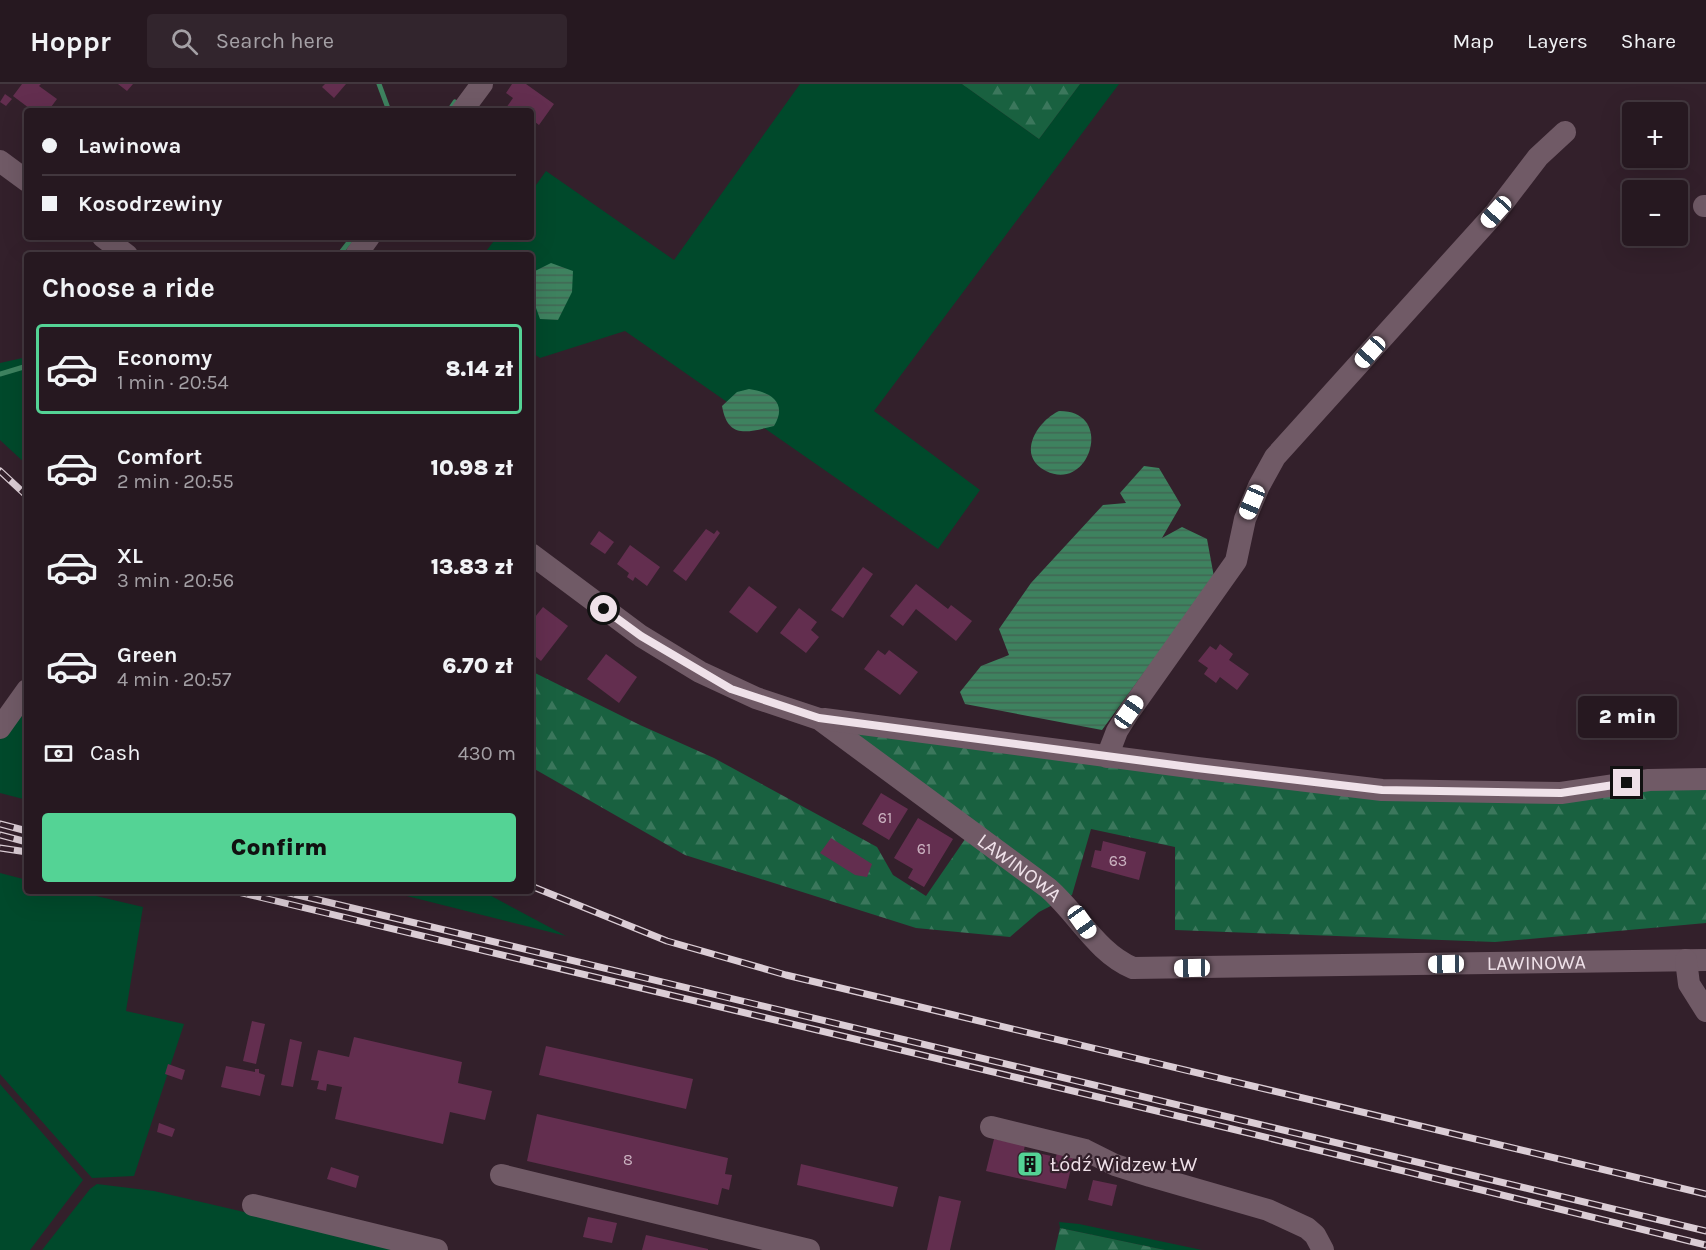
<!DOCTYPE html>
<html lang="en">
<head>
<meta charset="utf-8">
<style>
	:root { --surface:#261820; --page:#32252d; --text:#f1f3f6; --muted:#a4a0a5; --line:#42373e; --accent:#54d395 }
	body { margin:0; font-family:Karla,sans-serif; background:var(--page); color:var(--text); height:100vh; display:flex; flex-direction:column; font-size:22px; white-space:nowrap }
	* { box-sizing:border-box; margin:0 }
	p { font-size:20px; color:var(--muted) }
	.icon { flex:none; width:33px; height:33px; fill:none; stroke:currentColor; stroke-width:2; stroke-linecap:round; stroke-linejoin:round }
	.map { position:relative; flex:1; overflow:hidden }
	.panel { position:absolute; left:24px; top:168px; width:510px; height:642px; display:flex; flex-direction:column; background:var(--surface); border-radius:6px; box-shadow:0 6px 24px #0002,0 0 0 2px var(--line) }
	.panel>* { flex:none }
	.top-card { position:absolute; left:24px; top:24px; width:510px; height:132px; border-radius:6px; box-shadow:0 6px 24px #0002,0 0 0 2px var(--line); display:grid; align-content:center; height:132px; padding:0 18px; background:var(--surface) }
	.buttons { position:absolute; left:1622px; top:18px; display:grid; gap:12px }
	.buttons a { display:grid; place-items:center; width:66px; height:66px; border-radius:6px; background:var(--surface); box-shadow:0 6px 24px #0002,0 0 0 2px var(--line); font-size:30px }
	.end { position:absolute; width:27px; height:27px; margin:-14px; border:8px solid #efe1e9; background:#111; box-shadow:0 0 0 3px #111 }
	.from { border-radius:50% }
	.bubble { position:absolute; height:42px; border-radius:6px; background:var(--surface); box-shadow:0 6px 24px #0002,0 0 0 2px var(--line); font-size:20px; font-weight:800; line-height:42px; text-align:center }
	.car { position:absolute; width:18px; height:36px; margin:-18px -9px; border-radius:8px; box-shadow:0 0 4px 2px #0007; background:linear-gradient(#fff 24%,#345 0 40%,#fff 0 76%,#345 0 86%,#fff 0) }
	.top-card b { display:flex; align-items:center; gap:21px; height:57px; font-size:22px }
	.top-card b+b { border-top:2px solid var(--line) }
	.top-card i { width:15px; height:15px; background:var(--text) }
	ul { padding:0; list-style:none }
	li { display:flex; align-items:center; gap:18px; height:90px; margin:0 12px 9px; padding:0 6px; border:3px solid transparent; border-radius:6px }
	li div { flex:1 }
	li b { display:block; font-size:22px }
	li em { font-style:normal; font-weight:800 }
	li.on { border-color:var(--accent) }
	li>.icon { width:54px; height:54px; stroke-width:1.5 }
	h2 { padding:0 18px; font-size:27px; line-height:72px }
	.pay { display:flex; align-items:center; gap:15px; height:66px; padding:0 18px; font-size:22px }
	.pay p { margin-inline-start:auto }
	.cta { display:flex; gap:12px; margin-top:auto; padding:12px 18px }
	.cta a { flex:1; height:69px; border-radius:6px; background:var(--accent); color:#111; font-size:24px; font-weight:800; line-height:69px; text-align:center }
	header { display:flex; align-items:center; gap:36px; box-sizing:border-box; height:84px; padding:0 30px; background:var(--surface); border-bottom:2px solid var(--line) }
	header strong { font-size:28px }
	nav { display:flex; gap:33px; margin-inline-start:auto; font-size:21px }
	.search { width:420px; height:54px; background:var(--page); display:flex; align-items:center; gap:15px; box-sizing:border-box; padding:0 21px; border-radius:6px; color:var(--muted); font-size:22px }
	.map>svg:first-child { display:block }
</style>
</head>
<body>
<header>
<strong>Hoppr</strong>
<div class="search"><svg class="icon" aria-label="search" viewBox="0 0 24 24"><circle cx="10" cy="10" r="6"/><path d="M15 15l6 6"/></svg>Search here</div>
<nav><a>Map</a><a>Layers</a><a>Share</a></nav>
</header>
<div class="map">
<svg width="1706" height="1166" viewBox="0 0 1706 1166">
	<defs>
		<pattern id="forest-firs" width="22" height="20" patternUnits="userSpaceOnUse" patternTransform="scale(1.5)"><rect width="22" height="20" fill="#196140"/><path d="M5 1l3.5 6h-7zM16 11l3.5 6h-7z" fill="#3b775c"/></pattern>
		<pattern id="water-rules" width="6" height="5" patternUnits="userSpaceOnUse" patternTransform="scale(1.5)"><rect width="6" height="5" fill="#3e825f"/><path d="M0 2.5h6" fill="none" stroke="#426654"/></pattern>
	</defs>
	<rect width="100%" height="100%" fill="#33202b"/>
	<g fill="#00492b">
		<path d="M 800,0 L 962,0 L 1039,55 L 1080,0 L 1119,0 L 874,327 L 980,406 L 938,465 L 625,247 L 540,274 L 531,268 L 531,171 L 483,171 L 497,153 L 531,153 L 531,108 L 546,87 L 674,176 Z"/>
		<path d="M 27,273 L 27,381 L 0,356 L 0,279 Z"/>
		<path d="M 27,616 L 27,716 L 0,709 L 0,653 Z"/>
		<path d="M 0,789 L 27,796 L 27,807 L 75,807 L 143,823 L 126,927 L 184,940 L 134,1092 L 92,1094 L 0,990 Z"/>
		<path d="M 387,807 L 482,807 L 566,852 Z"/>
		<path d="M 0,1000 L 83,1096 L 30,1166 L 0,1166 Z"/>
		<path d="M 97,1100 L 154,1107 L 407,1166 L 42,1166 L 90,1105 Z"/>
		<path d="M 1059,1138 L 1079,1140 L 1202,1166 L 1165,1166 L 1060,1144 Z"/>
	</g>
	<g fill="url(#forest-firs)">
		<path d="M 962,0 L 1080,0 L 1039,55 Z"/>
		<path d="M 531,587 L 640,641 L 714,674 L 877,763 L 893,791 L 926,812 L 972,745 L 819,635 L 1382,706 L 1706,695 L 1706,839 L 1495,858 L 1175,846 L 1175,763 L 1091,745 L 1072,811 L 1039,828 L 1010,853 L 916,844 L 685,771 L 531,683 Z"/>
		<path d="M 1060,1144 L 1165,1166 L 1055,1166 Z"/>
	</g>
	<g fill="url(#water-rules)">
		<path d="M 551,179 L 573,187 L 572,208 L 558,236 L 540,235 L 531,210 L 535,187 Z"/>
		<path d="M 749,305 C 771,308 788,319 774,342 C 748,348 728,356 722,322 L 737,308 Z"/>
		<path d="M 1059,327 C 1115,326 1090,409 1046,387 C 1016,372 1036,338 1059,327 Z"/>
		<path d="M 1144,382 L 1159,384 L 1181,421 L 1162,454 L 1182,443 L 1207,455 L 1214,493 L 1102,646 L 965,620 L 960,608 L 981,582 L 1009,571 L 999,545 L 1031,499 L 1103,421 L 1126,419 L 1120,409 Z"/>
	</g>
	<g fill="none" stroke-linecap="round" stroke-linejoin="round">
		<g stroke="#3e825f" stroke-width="5">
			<path d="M 379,0 L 389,27"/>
			<path d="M 449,27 L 455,18"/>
			<path d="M 339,171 L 353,153"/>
			<path d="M 0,290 L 27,282"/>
		</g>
	</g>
	<g fill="#632e4f">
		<path d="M 22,0 L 41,0 L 39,2 L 57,15 L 48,27 L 33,27 L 13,12 Z"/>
		<path d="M 118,0 L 133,0 L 127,7 Z"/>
		<path d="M 325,0 L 346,0 L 334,14 L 322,3 Z"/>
		<path d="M 512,0 L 526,0 L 554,20 L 539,41 L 531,35 L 531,27 L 504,27 L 513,14 L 506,9 Z"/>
		<path d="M 5,10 L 12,15 L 6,22 L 0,18 Z"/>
		<path d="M 706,445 L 714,450 L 717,446 L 720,449 L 686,497 L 673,487 Z"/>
		<path d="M 599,447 L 614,458 L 605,470 L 590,460 Z"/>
		<path d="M 630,461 L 660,483 L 647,502 L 635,493 L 633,497 L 627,493 L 629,489 L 617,480 Z"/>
		<path d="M 863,483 L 873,490 L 843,534 L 831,526 Z"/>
		<path d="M 916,500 L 948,525 L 951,521 L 972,537 L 956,557 L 916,525 L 903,542 L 890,532 Z"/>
		<path d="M 749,502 L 777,523 L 757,549 L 729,528 Z"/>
		<path d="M 543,523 L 568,542 L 541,577 L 531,569 L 531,538 Z"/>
		<path d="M 799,524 L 817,538 L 811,546 L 819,553 L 806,569 L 780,549 Z"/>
		<path d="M 1220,560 L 1233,570 L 1229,576 L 1249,590 L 1237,606 L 1220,593 L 1216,599 L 1204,590 L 1208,584 L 1198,577 L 1210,562 L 1216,566 Z"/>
		<path d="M 878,566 L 885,571 L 889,566 L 918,588 L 900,611 L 864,585 Z"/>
		<path d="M 606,570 L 637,593 L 619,619 L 587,595 Z"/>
		<path d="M 881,709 L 908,725 L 889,756 L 862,740 Z"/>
		<path d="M 918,734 L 953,755 L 924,803 L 908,794 L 913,785 L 894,774 Z"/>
		<path d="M 831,754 L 872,780 L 867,793 L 855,791 L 820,769 Z"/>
		<path d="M 1103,757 L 1146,768 L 1139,796 L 1091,783 L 1095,766 L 1101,767 Z"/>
		<path d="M 252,937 L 265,940 L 256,980 L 243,977 Z"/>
		<path d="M 354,953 L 462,978 L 458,999 L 492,1007 L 485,1036 L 450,1028 L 443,1060 L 335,1035 L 342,1003 L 327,1000 L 326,1007 L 317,1005 L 319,997 L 311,996 L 318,966 L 349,973 Z"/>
		<path d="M 290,955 L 302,958 L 293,1003 L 281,1001 Z"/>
		<path d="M 546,962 L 693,995 L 686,1025 L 539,991 Z"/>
		<path d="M 168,980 L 185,986 L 182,996 L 165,990 Z"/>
		<path d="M 226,982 L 255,988 L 255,985 L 259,985 L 259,989 L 265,991 L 260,1012 L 221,1003 Z"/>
		<path d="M 537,1030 L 728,1074 L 725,1090 L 732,1091 L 729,1106 L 722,1104 L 718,1121 L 527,1077 Z"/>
		<path d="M 159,1039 L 175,1045 L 172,1053 L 157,1048 Z"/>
		<path d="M 994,1055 L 1025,1061 L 1024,1066 L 1056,1073 L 1057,1068 L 1074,1072 L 1066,1105 L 986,1087 Z"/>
		<path d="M 801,1080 L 898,1103 L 893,1123 L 797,1101 Z"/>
		<path d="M 331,1083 L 359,1092 L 356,1104 L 327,1095 Z"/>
		<path d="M 1093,1096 L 1117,1101 L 1112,1122 L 1088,1116 Z"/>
		<path d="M 939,1112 L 961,1117 L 950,1166 L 927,1166 Z"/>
		<path d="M 588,1133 L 617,1139 L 612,1159 L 583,1153 Z"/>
		<path d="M 646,1151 L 708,1165 L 708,1166 L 642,1166 Z"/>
	</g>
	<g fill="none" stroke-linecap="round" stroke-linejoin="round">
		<g stroke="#705a66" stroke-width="22">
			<path d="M 462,27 L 482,0"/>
			<path d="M 0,77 L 27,97"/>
			<path d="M 1704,122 L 1706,122"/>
			<path d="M 103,153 L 127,171"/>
			<path d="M 356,171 L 369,153"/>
			<path id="s1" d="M 531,470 L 641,552 L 700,588 L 756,614 L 819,635 L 1048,804 C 1078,830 1097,869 1133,884 L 1706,876"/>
			<path d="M 824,635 L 1197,684 L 1382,706 L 1561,709 L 1649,696 L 1706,695"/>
			<path d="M 0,644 L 27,606"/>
			<path d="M 1107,673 L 1117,647 L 1129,628 L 1236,477 L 1245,435 L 1259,402 L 1275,373 L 1496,128 L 1538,73 L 1565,48"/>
			<path d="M 1686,876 L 1689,900 L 1706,927"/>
			<path d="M 991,1043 L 1085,1066 L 1115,1081 L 1150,1092 L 1268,1126 L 1307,1144 L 1315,1151 L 1323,1166"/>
			<path d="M 501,1091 L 809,1166"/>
			<path d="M 253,1121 L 437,1166"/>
		</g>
		<g stroke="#dbcdd5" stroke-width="7">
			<g id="rail">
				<path d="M 0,387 L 27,412"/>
				<path d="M 0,740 L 27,747"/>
				<path d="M 0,751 L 27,758"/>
				<path d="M 0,764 L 27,768"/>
				<path d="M 531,802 L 667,857 L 786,891 L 1706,1110"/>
				<path d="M 234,807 L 1228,1044 L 1706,1161"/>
				<path d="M 281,807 L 1706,1147"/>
			</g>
		</g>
		<use href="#rail" stroke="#33202b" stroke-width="4.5" stroke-dasharray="14" stroke-linecap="butt"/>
	</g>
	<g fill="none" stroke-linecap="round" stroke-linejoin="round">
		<path stroke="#efe1e9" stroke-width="8" d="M 604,525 L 641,552 L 731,605 L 819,634 L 1197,684 L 1382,706 L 1561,709 L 1627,699"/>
	</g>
	<defs>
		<g id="building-square" transform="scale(1.35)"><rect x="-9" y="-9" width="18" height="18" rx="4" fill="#54d395" stroke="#33202b"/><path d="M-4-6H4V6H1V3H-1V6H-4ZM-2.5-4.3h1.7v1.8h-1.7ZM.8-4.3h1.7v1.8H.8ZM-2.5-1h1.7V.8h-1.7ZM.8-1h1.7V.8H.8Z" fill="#111"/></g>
	</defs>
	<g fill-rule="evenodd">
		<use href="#building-square" x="1030" y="1080"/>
	</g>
	<g text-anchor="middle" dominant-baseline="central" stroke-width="4.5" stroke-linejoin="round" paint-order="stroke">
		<g font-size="16" fill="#ccb4c2">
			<text x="885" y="733">61</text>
			<text x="924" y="764">61</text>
			<text x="1118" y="776">63</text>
			<text x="628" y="1075">8</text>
		</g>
		<g font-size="20" fill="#efe1e9" stroke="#33202b">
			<text stroke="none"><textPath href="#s1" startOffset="584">LAWINOWA</textPath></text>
			<text stroke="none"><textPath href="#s1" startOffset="1140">LAWINOWA</textPath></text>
		</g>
		<g font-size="20" fill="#efe1e9" stroke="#33202b" text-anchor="start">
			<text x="1050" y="1080">Łódź Widzew ŁW</text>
		</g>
	</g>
</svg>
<div class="buttons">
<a>+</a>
<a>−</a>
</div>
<i class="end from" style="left:604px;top:525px"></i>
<i class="end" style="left:1627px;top:699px"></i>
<div class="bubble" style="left:1578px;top:612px;width:99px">2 min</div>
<i class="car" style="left:1496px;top:128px;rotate:222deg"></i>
<i class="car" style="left:1370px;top:268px;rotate:222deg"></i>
<i class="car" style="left:1252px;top:418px;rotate:203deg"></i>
<i class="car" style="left:1129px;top:628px;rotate:35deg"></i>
<i class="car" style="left:1082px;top:838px;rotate:145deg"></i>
<i class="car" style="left:1446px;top:880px;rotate:269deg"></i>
<i class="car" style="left:1192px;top:884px;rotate:269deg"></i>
<div class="top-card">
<b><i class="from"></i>Lawinowa</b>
<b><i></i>Kosodrzewiny</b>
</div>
<section class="panel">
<h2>Choose a ride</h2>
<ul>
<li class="on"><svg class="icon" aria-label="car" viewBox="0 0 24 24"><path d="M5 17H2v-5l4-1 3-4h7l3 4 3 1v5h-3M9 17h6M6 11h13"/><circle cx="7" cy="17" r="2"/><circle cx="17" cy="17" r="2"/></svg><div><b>Economy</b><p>1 min · 20:54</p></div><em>8.14 zł</em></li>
<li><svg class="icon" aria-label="car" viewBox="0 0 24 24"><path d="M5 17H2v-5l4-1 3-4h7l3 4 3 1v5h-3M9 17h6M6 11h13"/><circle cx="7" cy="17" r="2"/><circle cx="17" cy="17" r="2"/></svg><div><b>Comfort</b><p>2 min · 20:55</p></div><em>10.98 zł</em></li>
<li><svg class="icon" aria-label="car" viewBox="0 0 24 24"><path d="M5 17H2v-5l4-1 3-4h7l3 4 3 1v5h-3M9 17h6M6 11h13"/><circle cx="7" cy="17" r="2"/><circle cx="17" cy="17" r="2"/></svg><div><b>XL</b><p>3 min · 20:56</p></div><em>13.83 zł</em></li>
<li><svg class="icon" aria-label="car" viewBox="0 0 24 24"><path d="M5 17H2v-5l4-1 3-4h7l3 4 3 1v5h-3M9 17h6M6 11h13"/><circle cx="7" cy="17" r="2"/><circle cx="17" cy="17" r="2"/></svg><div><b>Green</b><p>4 min · 20:57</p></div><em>6.70 zł</em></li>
</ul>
<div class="pay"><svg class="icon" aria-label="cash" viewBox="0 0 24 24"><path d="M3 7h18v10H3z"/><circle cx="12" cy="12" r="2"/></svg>Cash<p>430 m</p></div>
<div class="cta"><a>Confirm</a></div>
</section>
</div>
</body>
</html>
